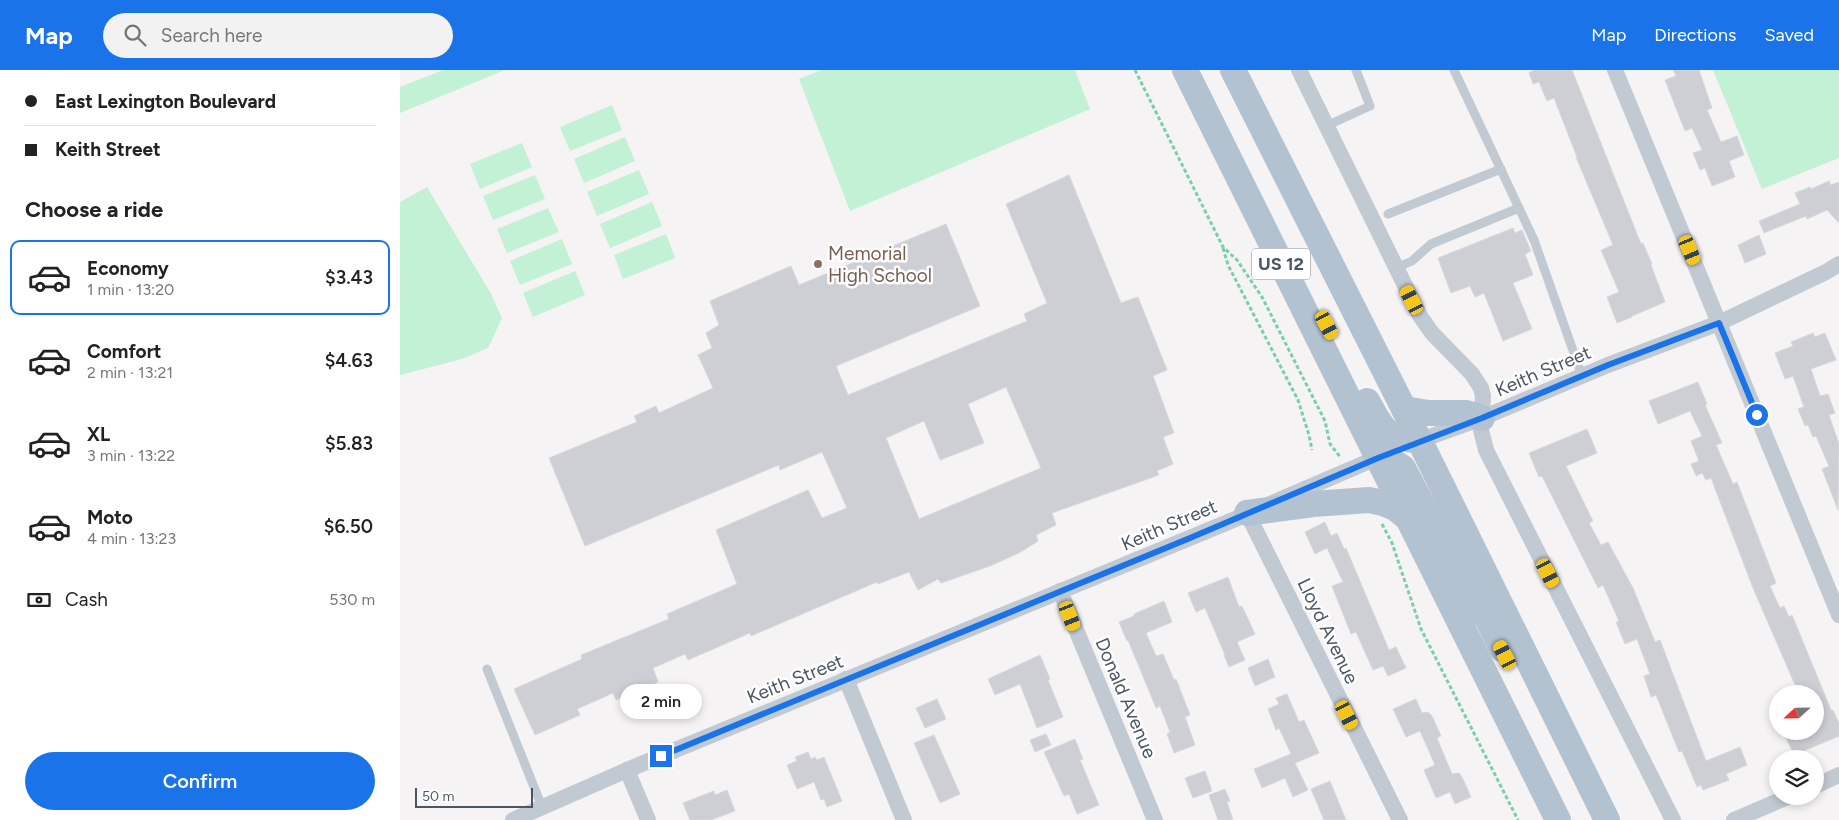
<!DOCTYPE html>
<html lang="en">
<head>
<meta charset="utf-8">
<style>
	:root { --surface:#fff; --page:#f2f2f2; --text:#222; --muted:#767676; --line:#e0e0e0; --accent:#1a73e8 }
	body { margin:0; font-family:Figtree,sans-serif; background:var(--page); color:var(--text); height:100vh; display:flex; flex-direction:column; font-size:19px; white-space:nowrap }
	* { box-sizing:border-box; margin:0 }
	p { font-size:16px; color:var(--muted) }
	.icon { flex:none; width:28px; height:28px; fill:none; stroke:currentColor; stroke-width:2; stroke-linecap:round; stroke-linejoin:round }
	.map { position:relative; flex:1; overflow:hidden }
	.panel { display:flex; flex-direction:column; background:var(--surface); width:400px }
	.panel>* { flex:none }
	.top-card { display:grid; align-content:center; height:110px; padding:0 25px; background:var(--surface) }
	.needle { width:32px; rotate:248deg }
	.tools { position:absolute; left:1369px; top:615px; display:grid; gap:10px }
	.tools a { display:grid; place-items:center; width:55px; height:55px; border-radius:50%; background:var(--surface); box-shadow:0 2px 8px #0003; font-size:25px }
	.scale { position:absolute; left:15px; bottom:12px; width:118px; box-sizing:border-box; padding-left:5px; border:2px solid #4a5661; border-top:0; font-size:14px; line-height:18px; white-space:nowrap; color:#4a5661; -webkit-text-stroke:4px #fff; paint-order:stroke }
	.end { position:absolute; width:22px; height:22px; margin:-11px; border:6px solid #1a73e8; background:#fff; box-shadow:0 0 0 2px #fff }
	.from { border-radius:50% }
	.bubble { position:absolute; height:35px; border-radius:18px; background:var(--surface); box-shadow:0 2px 8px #0003; font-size:16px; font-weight:600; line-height:35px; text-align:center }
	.car { position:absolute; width:15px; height:30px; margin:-15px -8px; border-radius:6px; box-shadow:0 0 4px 1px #0007; background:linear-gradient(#f5c518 24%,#345 0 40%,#f5c518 0 76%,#345 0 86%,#f5c518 0) }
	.top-card b { display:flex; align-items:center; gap:18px; height:48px; font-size:19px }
	.top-card b+b { border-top:1px solid var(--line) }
	.top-card i { width:12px; height:12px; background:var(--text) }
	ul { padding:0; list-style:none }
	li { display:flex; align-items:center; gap:15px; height:75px; margin:0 10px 8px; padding:0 15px; border:2px solid transparent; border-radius:10px }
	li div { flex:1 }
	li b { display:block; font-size:19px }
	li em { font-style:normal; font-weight:600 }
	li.selected { border-color:var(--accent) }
	li>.icon { width:45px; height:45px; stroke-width:1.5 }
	h2 { padding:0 25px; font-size:22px; line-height:60px }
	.pay { display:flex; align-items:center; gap:12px; height:55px; padding:0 25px; font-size:19px }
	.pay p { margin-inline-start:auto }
	.primary-button { display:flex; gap:10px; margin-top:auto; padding:10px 25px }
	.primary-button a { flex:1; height:58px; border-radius:30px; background:var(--accent); color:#fff; font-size:20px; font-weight:600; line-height:58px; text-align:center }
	header { display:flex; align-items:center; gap:30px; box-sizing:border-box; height:70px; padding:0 25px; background:var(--accent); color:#fff }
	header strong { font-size:24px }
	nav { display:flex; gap:28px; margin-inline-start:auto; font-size:18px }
	.search { width:350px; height:45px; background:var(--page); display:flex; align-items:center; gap:12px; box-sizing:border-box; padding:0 18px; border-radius:28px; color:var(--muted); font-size:19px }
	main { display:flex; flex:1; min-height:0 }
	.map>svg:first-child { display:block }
</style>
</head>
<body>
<header>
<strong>Map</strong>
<div class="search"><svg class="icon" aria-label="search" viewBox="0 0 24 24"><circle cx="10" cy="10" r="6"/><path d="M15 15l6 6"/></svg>Search here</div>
<nav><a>Map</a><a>Directions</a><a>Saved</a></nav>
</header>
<main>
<section class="panel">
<div class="top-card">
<b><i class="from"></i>East Lexington Boulevard</b>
<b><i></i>Keith Street</b>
</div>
<h2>Choose a ride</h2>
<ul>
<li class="selected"><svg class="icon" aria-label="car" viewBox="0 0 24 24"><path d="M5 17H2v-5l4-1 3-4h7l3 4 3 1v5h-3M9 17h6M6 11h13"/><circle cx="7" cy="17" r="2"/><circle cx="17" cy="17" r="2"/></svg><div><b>Economy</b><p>1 min · 13:20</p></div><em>$3.43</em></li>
<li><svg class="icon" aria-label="car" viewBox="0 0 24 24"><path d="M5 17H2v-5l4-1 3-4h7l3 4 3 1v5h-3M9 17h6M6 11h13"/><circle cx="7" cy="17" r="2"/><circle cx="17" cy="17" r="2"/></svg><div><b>Comfort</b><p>2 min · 13:21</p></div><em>$4.63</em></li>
<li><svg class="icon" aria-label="car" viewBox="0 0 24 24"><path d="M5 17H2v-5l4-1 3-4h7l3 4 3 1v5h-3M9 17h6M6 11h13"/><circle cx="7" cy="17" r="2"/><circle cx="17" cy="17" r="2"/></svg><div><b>XL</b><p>3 min · 13:22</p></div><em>$5.83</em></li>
<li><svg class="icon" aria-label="car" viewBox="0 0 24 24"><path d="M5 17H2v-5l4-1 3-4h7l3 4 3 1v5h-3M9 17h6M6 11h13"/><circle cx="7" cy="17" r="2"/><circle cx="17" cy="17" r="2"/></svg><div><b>Moto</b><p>4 min · 13:23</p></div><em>$6.50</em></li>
</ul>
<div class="pay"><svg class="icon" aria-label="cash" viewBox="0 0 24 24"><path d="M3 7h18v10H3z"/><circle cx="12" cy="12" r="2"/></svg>Cash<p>530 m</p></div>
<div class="primary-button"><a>Confirm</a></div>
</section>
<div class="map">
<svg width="1439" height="750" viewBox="0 0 1439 750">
	<rect width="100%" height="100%" fill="#f5f3f3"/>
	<g fill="#c3f1d5">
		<path d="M 43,0 L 105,0 L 0,43 L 0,17 Z"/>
		<path d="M 421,0 L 675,0 L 690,39 L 450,141 L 399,9 Z"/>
		<path d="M 1313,0 L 1439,0 L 1439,88 L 1362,119 Z"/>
		<path d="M 212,35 L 222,60 L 170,81 L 160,57 Z"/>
		<path d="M 225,67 L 235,91 L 184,113 L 174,89 Z"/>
		<path d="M 122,73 L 132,97 L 80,119 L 70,94 Z"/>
		<path d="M 239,100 L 249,124 L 197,146 L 187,122 Z"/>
		<path d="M 135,105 L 145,129 L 93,150 L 83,126 Z"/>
		<path d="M 27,117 L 90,222 L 102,248 L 88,278 L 62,289 L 0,305 L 0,132 Z"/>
		<path d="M 252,132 L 262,156 L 210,178 L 200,154 Z"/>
		<path d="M 148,138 L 159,162 L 107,183 L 97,159 Z"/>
		<path d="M 266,164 L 275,188 L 223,209 L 214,185 Z"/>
		<path d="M 162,169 L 172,194 L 120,215 L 110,191 Z"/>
		<path d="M 175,201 L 185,225 L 133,247 L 123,223 Z"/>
	</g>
	<g fill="#cdcfd5" stroke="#d7d9de" fill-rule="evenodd">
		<path d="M 1134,0 L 1172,0 L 1241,174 L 1243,173 L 1252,194 L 1251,195 L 1265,232 L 1232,246 L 1232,247 L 1217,253 L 1207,227 L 1219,222 L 1201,180 L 1213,175 L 1176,87 L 1177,87 L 1154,28 L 1147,31 L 1139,12 L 1133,14 L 1129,3 Z"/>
		<path d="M 1273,0 L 1299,0 L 1312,38 L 1307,40 L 1321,72 L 1337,66 L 1344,85 L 1329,91 L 1335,107 L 1312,116 L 1305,98 L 1300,100 L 1293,83 L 1302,80 L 1292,58 L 1285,61 L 1265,10 L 1276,6 Z"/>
		<path d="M 669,105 L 721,233 L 738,227 L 767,300 L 753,306 L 774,363 L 763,367 L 773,394 L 757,401 L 759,405 L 652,443 L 656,455 L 636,465 L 638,471 L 619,483 L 590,496 L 541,513 L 538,509 L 518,520 L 509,502 L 478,514 L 477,512 L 351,566 L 350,563 L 288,590 L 285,584 L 253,598 L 258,612 L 216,630 L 213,623 L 177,639 L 180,645 L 135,665 L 114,619 L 182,589 L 181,585 L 269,549 L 267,544 L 337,514 L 316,460 L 408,420 L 422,448 L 447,438 L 422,382 L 380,400 L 379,395 L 185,476 L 149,388 L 237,352 L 234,346 L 256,336 L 259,343 L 313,318 L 298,285 L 312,278 L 306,263 L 319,255 L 310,231 L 391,196 L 399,215 L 546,154 L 580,236 L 436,296 L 448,325 L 627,251 L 624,244 L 647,233 L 606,134 ZM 606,317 L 641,398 L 519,449 L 486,368 L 524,351 L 540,390 L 584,373 L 568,334 Z"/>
		<path d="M 1429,111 L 1431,115 L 1439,112 L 1439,153 L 1427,140 L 1407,149 L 1406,146 L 1364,163 L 1359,151 L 1400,134 L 1395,123 L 1410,117 L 1411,119 Z"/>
		<path d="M 1113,158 L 1115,163 L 1122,160 L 1131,181 L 1125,184 L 1133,205 L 1113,213 L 1132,259 L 1103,271 L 1084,223 L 1075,227 L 1070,216 L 1051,223 L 1038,188 Z"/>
		<path d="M 1359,165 L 1366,184 L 1345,193 L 1338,175 Z"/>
		<path d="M 1413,263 L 1415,267 L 1425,263 L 1436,290 L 1411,299 L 1420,326 L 1428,324 L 1435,343 L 1429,345 L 1439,374 L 1438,440 L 1422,399 L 1429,396 L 1416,366 L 1413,367 L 1408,355 L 1405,356 L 1398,339 L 1404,337 L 1393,306 L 1385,309 L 1375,283 L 1393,276 L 1391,272 Z"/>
		<path d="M 1298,312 L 1307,334 L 1305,335 L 1322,373 L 1316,375 L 1333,414 L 1337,412 L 1376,513 L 1370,516 L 1380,538 L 1384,536 L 1389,547 L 1392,545 L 1431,640 L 1433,640 L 1439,653 L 1439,666 L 1394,685 L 1383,661 L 1415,661 L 1415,624 L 1399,624 L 1353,518 L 1311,408 L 1306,410 L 1302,403 L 1296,406 L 1291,394 L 1299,391 L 1291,371 L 1302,366 L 1290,341 L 1258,354 L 1249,331 Z"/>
		<path d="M 1187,359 L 1197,383 L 1166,396 L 1193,451 L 1189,453 L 1201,475 L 1208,472 L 1233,518 L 1255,572 L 1260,570 L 1306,691 L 1340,677 L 1347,695 L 1326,704 L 1329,710 L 1303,720 L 1301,715 L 1297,717 L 1282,681 L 1279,682 L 1256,625 L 1251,627 L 1244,606 L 1250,604 L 1237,569 L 1225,574 L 1216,552 L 1219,551 L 1203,515 L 1198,518 L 1142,406 L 1139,407 L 1129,383 Z"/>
		<path d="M 925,452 L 931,466 L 937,463 L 944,479 L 946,478 L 989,580 L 996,577 L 1006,598 L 988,606 L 983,596 L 973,600 L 956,562 L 951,564 L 932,516 L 943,512 L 927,478 L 915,484 L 905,462 Z"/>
		<path d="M 828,507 L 839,537 L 842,536 L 855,564 L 837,572 L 845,590 L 829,597 L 824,585 L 825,585 L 805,538 L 796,542 L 788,523 Z"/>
		<path d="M 764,531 L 772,552 L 746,563 L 756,586 L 763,584 L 774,610 L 776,609 L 790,645 L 785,647 L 795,675 L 774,683 L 767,664 L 770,662 L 760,636 L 756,638 L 728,570 L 727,571 L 719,552 L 734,546 L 734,544 Z"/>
		<path d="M 640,585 L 650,609 L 648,610 L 663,647 L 637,658 L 620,614 L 595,625 L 588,609 Z"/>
		<path d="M 868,589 L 875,607 L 855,616 L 848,598 Z"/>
		<path d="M 887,624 L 899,652 L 904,650 L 919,683 L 895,693 L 908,720 L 893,727 L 885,708 L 862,718 L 854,699 L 891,684 L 879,658 L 876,660 L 868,639 L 879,634 L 876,628 Z"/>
		<path d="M 537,629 L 546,649 L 525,658 L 516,638 Z"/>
		<path d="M 1016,629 L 1022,643 L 1028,642 L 1032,646 L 1041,666 L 1037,668 L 1052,704 L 1059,703 L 1062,707 L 1071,727 L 1055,734 L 1050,722 L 1036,728 L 1024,700 L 1035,695 L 1020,661 L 1006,667 L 993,639 Z"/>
		<path d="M 646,664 L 651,675 L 635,682 L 630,670 Z"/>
		<path d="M 534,665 L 560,724 L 540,733 L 514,673 Z"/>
		<path d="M 675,669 L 683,689 L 680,690 L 699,735 L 677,744 L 669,724 L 664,726 L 644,682 Z"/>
		<path d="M 408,682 L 411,689 L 415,687 L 417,690 L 424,687 L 442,731 L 427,737 L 424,729 L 421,730 L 414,712 L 397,719 L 387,695 L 397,691 L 395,687 Z"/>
		<path d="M 805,701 L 812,721 L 793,728 L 785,708 Z"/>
		<path d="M 930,711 L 946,750 L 924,750 L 911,719 Z"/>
		<path d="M 825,719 L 830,731 L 827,732 L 833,750 L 818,750 L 809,725 Z"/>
		<path d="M 327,720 L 335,741 L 311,750 L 290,750 L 283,733 L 314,721 L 315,725 Z"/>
	</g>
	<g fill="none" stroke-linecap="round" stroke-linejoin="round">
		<g stroke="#7ad0a6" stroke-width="3" stroke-dasharray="4 2.5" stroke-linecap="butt">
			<path d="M 735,0 L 823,177 L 837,190 L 862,227 L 925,351 L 930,374 L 941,388"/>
			<path d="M 823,178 L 828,195 L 898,330 L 909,365 L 912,380"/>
			<path d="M 982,454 L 992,473 L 1021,559 L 1118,750"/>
		</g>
		<g stroke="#c1cad2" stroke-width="9">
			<path d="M 1054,0 L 1134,170 L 1182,306"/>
			<path d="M 926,56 L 970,36 L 956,0"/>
			<path d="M 988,144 L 1101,99"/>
			<path d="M 996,198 L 1012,191 L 1031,174 L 1119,138"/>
			<path d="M 87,599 L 142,737"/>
		</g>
		<g stroke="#c1cad2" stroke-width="16">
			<path d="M 899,0 L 1020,246 L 1032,263 L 1072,304 L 1081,318 L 1083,326 L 1081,360 L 1086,380 L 1273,750"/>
			<path d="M 1215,0 L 1439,545"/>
			<path d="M 1013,373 L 1082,348 L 1208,295 L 1319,253 L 1426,202 L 1439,194"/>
			<path d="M 847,443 L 1000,750"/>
			<path d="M 660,521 L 755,750"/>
			<path d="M 446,609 L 504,750"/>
			<path d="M 227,700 L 248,750"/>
			<path d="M 1415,716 L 1439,705"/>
			<path d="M 113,750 L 227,700 L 826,453 L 986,384"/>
			<path d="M 1334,750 L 1390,726"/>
		</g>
		<g stroke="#b3c2d1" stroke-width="26">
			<path d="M 785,0 L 1158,750"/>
			<path d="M 833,0 L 1004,339 L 1207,750"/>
			<path d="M 967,331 C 984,361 983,366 1019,371"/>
			<path d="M 1004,339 L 1029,343 L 1066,343 L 1082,348"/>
			<path d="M 978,388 L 992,391 L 1003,398 L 1058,502 L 1089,552 L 1102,579"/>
			<path d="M 847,443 L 913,434 L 969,430 L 983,433 L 995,438 L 1009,449"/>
		</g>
	</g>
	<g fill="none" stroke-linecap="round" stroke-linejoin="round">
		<path stroke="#1a73e8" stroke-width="6" d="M 261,686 L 790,468 L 978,388 L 1082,348 L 1208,295 L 1319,253 L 1357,345"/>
	</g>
	<circle fill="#8d6e63" stroke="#fff" stroke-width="2" cx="418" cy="194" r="5"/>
	<g text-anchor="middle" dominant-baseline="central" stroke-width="5" stroke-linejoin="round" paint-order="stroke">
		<rect fill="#fff" stroke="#808990" stroke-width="1" x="852" y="178.5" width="58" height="31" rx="4"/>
		<g font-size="18" font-weight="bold" fill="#4a5661">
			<text x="881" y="194">US 12</text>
		</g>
		<g font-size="19" fill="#785e54" stroke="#fff" text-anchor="start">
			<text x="428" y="183">Memorial<tspan x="428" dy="22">High School</tspan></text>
		</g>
		<g font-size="19" fill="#4a5661" stroke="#fff">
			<text transform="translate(1143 301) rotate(-23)">Keith Street</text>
			<text transform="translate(769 455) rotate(-23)">Keith Street</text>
			<text transform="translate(928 561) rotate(64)">Lloyd Avenue</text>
			<text transform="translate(395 609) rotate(-22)">Keith Street</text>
			<text transform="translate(726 628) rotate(67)">Donald Avenue</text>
		</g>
	</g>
</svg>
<div class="tools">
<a><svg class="needle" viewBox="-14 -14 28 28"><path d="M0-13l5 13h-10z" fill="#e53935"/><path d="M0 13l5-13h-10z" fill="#767676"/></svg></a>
<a><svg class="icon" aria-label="layers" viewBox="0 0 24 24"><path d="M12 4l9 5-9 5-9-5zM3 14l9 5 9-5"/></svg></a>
</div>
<div class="scale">50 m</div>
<i class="end from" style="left:1357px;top:345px"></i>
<i class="end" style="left:261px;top:686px"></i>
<div class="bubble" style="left:220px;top:614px;width:82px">2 min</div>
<i class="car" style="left:1290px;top:180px;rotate:157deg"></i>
<i class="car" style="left:1012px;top:230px;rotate:333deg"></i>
<i class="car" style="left:927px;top:255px;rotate:152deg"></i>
<i class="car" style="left:1148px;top:503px;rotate:153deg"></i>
<i class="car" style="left:670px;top:546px;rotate:158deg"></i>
<i class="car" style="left:1105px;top:585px;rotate:333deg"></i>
<i class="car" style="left:947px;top:645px;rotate:153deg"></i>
</div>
</main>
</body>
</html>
